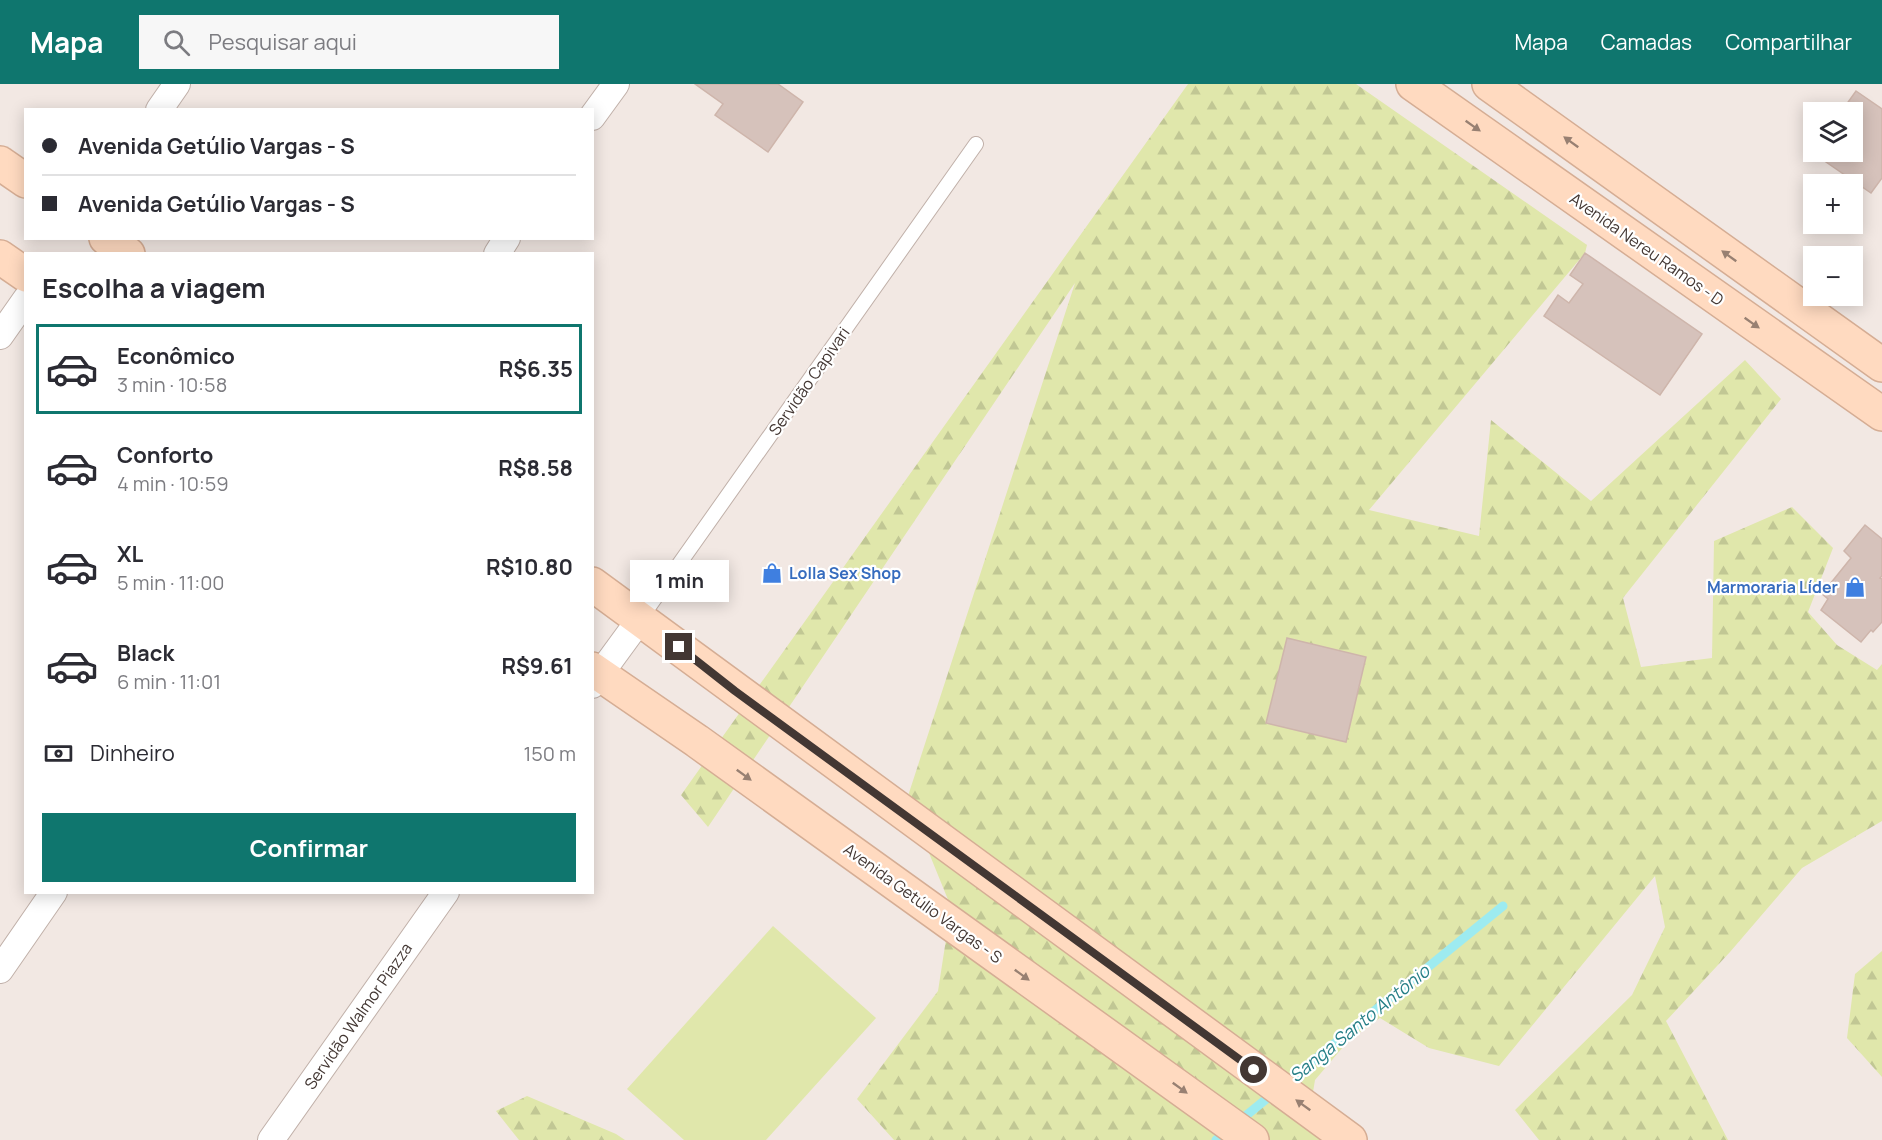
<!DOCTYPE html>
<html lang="pt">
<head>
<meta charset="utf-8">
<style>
	:root { --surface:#fff; --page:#f7f7f7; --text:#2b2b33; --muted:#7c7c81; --line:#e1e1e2; --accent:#0f766e }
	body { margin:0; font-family:Manrope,sans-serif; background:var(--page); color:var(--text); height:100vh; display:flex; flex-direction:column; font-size:22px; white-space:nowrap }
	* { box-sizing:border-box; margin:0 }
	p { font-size:20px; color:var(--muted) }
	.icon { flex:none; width:33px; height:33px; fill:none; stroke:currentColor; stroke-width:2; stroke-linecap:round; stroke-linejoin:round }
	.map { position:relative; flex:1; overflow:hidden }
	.sheet { position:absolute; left:24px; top:168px; width:570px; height:642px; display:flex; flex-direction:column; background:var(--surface); border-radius:0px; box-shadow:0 3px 15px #0003 }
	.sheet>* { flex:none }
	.guide { position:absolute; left:24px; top:24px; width:570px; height:132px; border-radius:0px; box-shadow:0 3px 15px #0003; display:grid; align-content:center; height:132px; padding:0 18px; background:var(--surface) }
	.buttons { position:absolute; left:1803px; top:18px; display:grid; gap:12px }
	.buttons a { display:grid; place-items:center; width:60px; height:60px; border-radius:0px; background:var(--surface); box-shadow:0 3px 15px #0003; font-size:30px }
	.end { position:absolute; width:27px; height:27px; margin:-14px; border:8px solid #433733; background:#fff; box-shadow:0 0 0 3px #fff }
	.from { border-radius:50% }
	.bubble { position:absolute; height:42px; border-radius:0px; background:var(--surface); box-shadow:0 3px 15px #0003; font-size:20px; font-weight:700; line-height:42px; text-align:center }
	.guide b { display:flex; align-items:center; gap:21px; height:57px; font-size:22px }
	.guide b+b { border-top:2px solid var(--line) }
	.guide i { width:15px; height:15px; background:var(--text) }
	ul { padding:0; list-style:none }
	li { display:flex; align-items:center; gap:18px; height:90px; margin:0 12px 9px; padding:0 6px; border:3px solid transparent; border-radius:0px }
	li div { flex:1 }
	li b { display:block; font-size:22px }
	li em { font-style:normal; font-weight:700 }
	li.active { border-color:var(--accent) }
	li>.icon { width:54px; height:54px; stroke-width:1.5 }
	h2 { padding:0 18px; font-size:27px; line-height:72px }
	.pay { display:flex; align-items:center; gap:15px; height:66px; padding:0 18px; font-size:22px }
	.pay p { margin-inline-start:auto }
	.action { display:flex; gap:12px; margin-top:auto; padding:12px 18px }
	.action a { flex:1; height:69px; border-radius:0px; background:var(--accent); color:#fff; font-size:24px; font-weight:700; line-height:69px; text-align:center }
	header { display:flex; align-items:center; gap:36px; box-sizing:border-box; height:84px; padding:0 30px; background:var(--accent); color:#fff }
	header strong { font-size:28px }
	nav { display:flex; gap:33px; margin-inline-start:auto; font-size:21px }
	.search { width:420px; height:54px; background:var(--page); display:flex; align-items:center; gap:15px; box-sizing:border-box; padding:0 21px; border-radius:0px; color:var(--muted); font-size:22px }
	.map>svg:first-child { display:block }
</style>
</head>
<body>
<header>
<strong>Mapa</strong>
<div class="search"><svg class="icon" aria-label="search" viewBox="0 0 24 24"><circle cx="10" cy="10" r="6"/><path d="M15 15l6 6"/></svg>Pesquisar aqui</div>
<nav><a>Mapa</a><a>Camadas</a><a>Compartilhar</a></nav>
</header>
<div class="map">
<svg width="1882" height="1056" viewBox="0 0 1882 1056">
	<defs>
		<pattern id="forest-firs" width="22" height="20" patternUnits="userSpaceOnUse" patternTransform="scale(1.5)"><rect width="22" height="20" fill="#e0e7ab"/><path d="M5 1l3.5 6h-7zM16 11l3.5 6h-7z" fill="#c1c794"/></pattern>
	</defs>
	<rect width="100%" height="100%" fill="#f2e8e3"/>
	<g fill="url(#forest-firs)">
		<path d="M 1188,0 L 1356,0 L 1587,161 L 1585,169 L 1369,426 L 1479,452 L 1491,336 L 1591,417 L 1745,276 L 1781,315 L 1623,514 L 1641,583 L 1712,574 L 1714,457 L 1792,423 L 1833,464 L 1808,528 L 1837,561 L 1877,586 L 1882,580 L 1882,737 L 1802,784 L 1730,868 L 1666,937 L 1728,1056 L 1539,1056 L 1515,1026 L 1632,911 L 1665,843 L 1655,792 L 1499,982 L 1429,964 L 1380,934 L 1349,956 L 1315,996 L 1307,1044 L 1321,1056 L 894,1056 L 857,1015 L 938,907 L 951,823 L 907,715 L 1075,199 L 708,743 L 681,711 Z"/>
		<path d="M 1882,867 L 1882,993 L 1847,954 L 1855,890 Z"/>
		<path d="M 527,1012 L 616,1050 L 625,1056 L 519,1056 L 496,1027 Z"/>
	</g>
	<path fill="#e0e7ab" d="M 773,842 L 876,934 L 766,1056 L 684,1056 L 627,1005 Z"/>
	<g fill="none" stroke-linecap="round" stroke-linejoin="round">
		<path stroke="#9debf0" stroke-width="9" d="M 1216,1056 L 1503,822"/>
	</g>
	<g fill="#d6c2bb" stroke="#ceb5ab" stroke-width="1.5">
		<path d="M 695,0 L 778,0 L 803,18 L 768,68 L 715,31 L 723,20 Z"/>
		<path d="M 1856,7 L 1882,25 L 1882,94 L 1871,109 L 1813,69 L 1814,67 L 1852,68 L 1852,28 L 1841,28 Z"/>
		<path d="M 1585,169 L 1702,250 L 1660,311 L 1544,232 L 1558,211 L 1569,219 L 1583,200 L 1570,191 Z"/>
		<path d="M 1865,441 L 1882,455 L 1882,492 L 1880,494 L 1882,495 L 1882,538 L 1873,548 L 1871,546 L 1861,558 L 1821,526 L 1828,515 L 1822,510 L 1851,474 L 1844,467 Z"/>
		<path d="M 1287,554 L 1366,573 L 1346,658 L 1266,639 Z"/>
	</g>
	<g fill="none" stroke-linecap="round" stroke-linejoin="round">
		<g stroke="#c0b0a9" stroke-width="16">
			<path id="lane" d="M 641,534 L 976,60"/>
		</g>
		<g stroke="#c0b0a9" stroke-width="28">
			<g id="street">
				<path d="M 159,26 L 177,0"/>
				<path d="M 592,33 L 616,0"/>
				<path d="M 497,170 L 507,154"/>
				<path d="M 0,252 L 26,215"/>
				<path d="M 592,601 L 641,534"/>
				<path d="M 0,886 L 54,808"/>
				<path d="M 271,1056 L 446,808"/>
			</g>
		</g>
		<g stroke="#d5ad94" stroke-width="36">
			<g id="secondary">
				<path d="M 1413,0 L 1882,330"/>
				<path d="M 1489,0 L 1882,281"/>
				<path d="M 0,79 L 26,97"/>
				<path d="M 106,154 L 128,170"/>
				<path d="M 0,173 L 26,191"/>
				<path d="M 592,500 L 1350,1056"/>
				<path d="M 592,585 L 697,657 L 1252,1056"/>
			</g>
		</g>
		<use href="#lane" stroke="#fff" stroke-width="14"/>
		<use href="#street" stroke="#fff" stroke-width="26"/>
		<use href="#secondary" stroke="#ffdac0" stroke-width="33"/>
	</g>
	<defs><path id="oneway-solid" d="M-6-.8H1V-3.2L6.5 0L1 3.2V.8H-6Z" transform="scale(1.5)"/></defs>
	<g fill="#988072">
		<use href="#oneway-solid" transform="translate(1473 42) rotate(35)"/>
		<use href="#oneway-solid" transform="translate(1571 58) rotate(-144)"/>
		<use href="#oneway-solid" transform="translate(1729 172) rotate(-144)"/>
		<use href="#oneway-solid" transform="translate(1752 239) rotate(35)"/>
		<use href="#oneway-solid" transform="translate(744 691) rotate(36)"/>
		<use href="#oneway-solid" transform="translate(1022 891) rotate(36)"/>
		<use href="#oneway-solid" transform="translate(1180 1004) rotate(36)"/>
		<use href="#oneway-solid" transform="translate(1303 1021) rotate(-144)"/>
	</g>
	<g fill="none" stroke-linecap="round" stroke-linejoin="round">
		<path stroke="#433733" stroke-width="8" d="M 679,563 L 735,607 L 1254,986"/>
	</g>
	<defs>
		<g id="shop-bare" transform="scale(1.62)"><path d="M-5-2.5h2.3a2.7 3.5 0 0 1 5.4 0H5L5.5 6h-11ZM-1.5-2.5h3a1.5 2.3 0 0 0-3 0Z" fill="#3f7fe0" stroke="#fff" stroke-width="2.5" paint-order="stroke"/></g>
	</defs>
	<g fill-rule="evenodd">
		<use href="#shop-bare" x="772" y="489"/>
		<use href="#shop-bare" x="1855" y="503"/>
	</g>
	<g text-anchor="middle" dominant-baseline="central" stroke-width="4.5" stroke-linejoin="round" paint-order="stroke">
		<g font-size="16" fill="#433733" stroke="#fff">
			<text transform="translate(1647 165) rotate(35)">Avenida Nereu Ramos - D</text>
			<text transform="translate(809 297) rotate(-55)">Servidão Capivari</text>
			<text transform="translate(923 819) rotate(36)">Avenida Getúlio Vargas - S</text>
			<text transform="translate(358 932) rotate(-55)">Servidão Walmor Piazza</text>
		</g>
		<g font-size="16" font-weight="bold" fill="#366cbe" stroke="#fff" text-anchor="start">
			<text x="789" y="489">Lolla Sex Shop</text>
			<text x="1838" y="503" text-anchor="end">Marmoraria Líder</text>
		</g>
		<g font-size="18" font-style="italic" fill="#267f87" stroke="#fff">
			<text transform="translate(1359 939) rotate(-39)">Sanga Santo Antônio</text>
		</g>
	</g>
</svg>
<div class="buttons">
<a><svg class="icon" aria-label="layers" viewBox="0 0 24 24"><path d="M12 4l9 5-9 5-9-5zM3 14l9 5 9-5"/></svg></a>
<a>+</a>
<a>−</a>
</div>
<i class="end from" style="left:1254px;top:986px"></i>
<i class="end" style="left:679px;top:563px"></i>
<div class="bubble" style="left:630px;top:476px;width:99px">1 min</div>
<div class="guide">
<b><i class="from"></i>Avenida Getúlio Vargas - S</b>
<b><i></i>Avenida Getúlio Vargas - S</b>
</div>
<section class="sheet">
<h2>Escolha a viagem</h2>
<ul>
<li class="active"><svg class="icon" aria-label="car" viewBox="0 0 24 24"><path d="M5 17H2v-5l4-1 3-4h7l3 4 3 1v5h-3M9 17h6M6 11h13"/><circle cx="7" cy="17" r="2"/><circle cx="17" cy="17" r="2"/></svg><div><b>Econômico</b><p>3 min · 10:58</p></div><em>R$6.35</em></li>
<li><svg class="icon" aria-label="car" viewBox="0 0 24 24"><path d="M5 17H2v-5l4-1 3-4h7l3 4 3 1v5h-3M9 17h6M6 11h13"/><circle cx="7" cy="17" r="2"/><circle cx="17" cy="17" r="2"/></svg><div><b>Conforto</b><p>4 min · 10:59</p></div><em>R$8.58</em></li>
<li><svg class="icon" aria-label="car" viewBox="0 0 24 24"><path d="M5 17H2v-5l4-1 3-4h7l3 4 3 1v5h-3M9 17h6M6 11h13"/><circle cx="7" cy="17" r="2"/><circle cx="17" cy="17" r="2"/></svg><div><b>XL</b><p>5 min · 11:00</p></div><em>R$10.80</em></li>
<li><svg class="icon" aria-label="car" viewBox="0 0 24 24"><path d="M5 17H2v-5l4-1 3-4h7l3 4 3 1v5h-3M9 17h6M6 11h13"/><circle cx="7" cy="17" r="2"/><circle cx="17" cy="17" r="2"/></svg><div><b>Black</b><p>6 min · 11:01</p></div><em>R$9.61</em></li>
</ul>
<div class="pay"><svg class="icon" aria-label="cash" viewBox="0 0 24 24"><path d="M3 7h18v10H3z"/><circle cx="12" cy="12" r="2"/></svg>Dinheiro<p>150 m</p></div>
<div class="action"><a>Confirmar</a></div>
</section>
</div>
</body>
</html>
